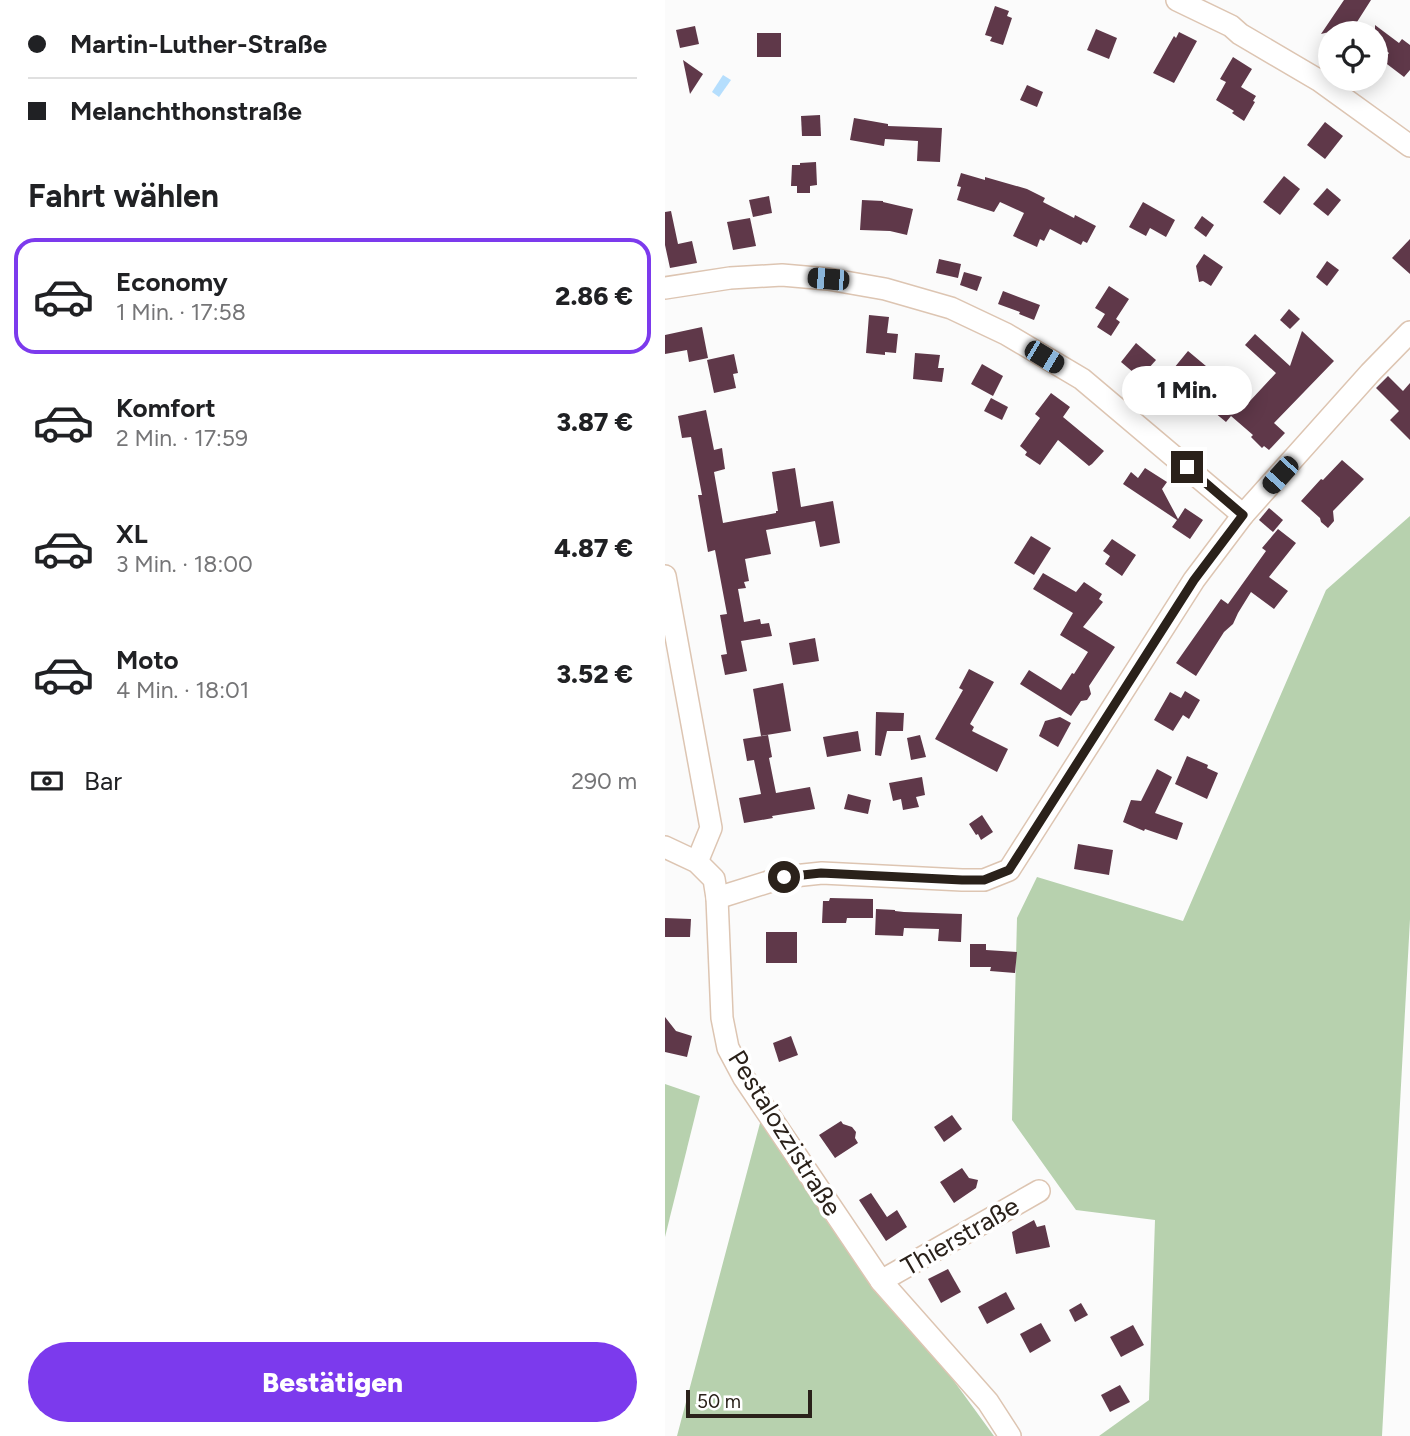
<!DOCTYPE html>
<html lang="de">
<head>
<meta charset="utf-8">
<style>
	:root { --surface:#fff; --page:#f6f6f6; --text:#202124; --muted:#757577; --line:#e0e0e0; --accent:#7c3aed }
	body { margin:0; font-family:Figtree,sans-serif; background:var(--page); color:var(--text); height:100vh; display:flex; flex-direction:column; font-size:26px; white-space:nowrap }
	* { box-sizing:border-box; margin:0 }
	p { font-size:23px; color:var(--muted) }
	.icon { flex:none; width:38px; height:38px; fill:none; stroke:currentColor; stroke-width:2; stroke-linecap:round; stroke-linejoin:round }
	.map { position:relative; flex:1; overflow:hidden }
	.details { display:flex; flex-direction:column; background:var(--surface); width:665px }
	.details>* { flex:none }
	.hud { display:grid; align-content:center; height:154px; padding:0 28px; background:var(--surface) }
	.fabs { position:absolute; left:653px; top:21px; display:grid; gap:14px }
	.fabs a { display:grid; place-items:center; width:70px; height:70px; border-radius:50%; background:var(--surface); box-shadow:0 4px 18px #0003; font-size:35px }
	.scale { position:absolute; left:21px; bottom:18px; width:126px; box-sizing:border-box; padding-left:7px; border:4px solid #2a211a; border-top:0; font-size:19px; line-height:24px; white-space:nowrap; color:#2a211a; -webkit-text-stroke:5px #fff; paint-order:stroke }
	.end { position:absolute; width:32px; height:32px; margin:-16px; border:9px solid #2a211a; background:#fff; box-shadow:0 0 0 4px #fff }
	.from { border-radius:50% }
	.bubble { position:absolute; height:49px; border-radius:24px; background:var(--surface); box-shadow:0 4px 18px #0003; font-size:23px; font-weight:800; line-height:49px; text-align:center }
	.car { position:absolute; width:21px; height:42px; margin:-21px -10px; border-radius:9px; box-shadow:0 0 5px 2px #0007; background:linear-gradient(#222 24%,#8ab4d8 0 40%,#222 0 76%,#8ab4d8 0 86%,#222 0) }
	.hud b { display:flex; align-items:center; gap:24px; height:66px; font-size:26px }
	.hud b+b { border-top:2px solid var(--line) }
	.hud i { width:18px; height:18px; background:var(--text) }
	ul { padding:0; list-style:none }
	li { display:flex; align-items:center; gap:21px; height:116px; margin:0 14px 10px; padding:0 14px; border:4px solid transparent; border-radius:21px }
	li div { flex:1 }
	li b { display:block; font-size:26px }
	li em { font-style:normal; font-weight:800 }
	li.active { border-color:var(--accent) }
	li>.icon { width:63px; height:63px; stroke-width:1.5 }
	h2 { padding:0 28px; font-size:32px; line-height:84px }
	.pay { display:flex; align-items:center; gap:18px; height:77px; padding:0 28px; font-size:26px }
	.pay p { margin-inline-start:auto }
	.action { display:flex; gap:14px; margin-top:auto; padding:14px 28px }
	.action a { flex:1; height:80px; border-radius:42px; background:var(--accent); color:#fff; font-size:28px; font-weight:800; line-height:80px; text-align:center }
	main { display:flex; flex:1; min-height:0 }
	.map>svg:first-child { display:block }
</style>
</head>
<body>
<main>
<section class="details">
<div class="hud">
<b><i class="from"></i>Martin-Luther-Straße</b>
<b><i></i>Melanchthonstraße</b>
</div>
<h2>Fahrt wählen</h2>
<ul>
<li class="active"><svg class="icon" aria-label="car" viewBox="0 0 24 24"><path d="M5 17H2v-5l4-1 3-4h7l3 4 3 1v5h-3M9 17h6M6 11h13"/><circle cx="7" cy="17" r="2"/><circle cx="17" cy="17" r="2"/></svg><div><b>Economy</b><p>1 Min. · 17:58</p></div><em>2.86 €</em></li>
<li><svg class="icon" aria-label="car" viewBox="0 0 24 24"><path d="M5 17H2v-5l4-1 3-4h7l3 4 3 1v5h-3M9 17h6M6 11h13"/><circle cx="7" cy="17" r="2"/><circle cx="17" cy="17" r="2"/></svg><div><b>Komfort</b><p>2 Min. · 17:59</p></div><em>3.87 €</em></li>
<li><svg class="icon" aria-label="car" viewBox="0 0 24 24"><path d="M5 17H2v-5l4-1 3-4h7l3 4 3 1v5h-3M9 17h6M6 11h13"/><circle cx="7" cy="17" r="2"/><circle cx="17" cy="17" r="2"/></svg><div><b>XL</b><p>3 Min. · 18:00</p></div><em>4.87 €</em></li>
<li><svg class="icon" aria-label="car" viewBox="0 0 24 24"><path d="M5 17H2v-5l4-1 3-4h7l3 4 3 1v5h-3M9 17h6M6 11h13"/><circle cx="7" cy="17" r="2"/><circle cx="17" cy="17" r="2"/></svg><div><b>Moto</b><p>4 Min. · 18:01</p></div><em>3.52 €</em></li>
</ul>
<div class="pay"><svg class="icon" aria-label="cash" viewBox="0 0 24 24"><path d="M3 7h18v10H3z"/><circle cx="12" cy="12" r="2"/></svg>Bar<p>290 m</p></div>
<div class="action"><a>Bestätigen</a></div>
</section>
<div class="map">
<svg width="745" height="1436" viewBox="0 0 745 1436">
	<rect width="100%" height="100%" fill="#fbfbfb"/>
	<g fill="#b7d1ae">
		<path d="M 745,516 L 745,919 L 717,1436 L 434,1436 L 484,1400 L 490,1220 L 411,1210 L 347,1120 L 352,918 L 372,877 L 518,921 L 661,590 Z"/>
		<path d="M 0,1084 L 35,1096 L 0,1237 Z"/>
		<path d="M 99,1108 L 216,1281 L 329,1436 L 12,1436 Z"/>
	</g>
	<path fill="#b5defd" d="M 58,75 L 66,80 L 54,97 L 47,92 Z"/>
	<g fill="#5f3849">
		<path d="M 679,0 L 706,0 L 685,33 L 678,33 L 672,30 L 656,34 Z"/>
		<path d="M 330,6 L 344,11 L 342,16 L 347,18 L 338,45 L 325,41 L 327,37 L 320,35 Z"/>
		<path d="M 710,25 L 734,43 L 737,39 L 745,45 L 745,70 L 739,77 L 718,61 L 724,53 L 710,42 Z"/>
		<path d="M 30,26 L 34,44 L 15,48 L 11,30 Z"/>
		<path d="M 431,29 L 452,38 L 444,59 L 422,50 Z"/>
		<path d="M 514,32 L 532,41 L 509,83 L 488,73 L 509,36 L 511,38 Z"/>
		<rect x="92" y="33" width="24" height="24"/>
		<path d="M 568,57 L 587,69 L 576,87 L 591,96 L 588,101 L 590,102 L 579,121 L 567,113 L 569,111 L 551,100 L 561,82 L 555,79 Z"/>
		<path d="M 18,60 L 38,74 L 25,94 Z"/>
		<path d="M 362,85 L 378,92 L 372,107 L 355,100 Z"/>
		<path d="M 155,115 L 156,136 L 137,136 L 136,116 Z"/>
		<path d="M 189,118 L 223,124 L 223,126 L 277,128 L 275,162 L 252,161 L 253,141 L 220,139 L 219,146 L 185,140 Z"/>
		<path d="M 660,122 L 678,136 L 660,159 L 642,145 Z"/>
		<path d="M 151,162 L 152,185 L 145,186 L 145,193 L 132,193 L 132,186 L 126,186 L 127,165 L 135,165 L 135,163 Z"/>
		<path d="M 296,173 L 320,180 L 320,177 L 362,189 L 380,198 L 378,202 L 409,218 L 410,215 L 431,226 L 422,243 L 418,241 L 416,245 L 385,229 L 379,241 L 375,239 L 372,247 L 348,236 L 359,213 L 335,202 L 329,212 L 292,200 L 296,187 L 292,186 Z"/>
		<path d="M 619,176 L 635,189 L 615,215 L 598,202 Z"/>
		<path d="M 662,188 L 676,200 L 663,216 L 648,204 Z"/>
		<path d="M 104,196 L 107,213 L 88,217 L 84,200 Z"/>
		<path d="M 197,200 L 218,201 L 218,202 L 248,209 L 242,235 L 225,231 L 195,230 Z"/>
		<path d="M 478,202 L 510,220 L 501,237 L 485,228 L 481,236 L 464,227 Z"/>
		<path d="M 6,211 L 13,244 L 27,241 L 32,263 L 5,268 L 0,245 L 0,212 Z"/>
		<path d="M 537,216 L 549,225 L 541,237 L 529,228 Z"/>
		<path d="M 85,218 L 91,246 L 68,250 L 62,222 Z"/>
		<path d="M 745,239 L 745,274 L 727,258 Z"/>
		<path d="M 539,254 L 558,267 L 546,286 L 538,281 L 534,282 L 531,266 Z"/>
		<path d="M 274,259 L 296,264 L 293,278 L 271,273 Z"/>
		<path d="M 662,261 L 674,270 L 662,286 L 651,277 Z"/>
		<path d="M 299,272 L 317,277 L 312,291 L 295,285 Z"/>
		<path d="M 444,286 L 464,299 L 451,319 L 455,322 L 446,336 L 432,327 L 440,314 L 430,308 Z"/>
		<path d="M 338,291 L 375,305 L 369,320 L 354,314 L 355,312 L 333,304 Z"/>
		<path d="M 624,309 L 635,319 L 625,329 L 615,320 Z"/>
		<path d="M 204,315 L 224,317 L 222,333 L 233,334 L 231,353 L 220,352 L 220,355 L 201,353 Z"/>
		<path d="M 37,327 L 43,358 L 24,362 L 22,350 L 0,354 L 0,335 Z"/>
		<path d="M 637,331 L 669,361 L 609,423 L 620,433 L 604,450 L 599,446 L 597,448 L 586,437 L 588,435 L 566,416 L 561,422 L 543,407 L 554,394 L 529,373 L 524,380 L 509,368 L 523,351 L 584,402 L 611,373 L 580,345 L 590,334 L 625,366 Z"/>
		<path d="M 471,343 L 491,360 L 475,378 L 456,362 Z"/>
		<path d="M 250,353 L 275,355 L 273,368 L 279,368 L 277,382 L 248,379 Z"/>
		<path d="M 69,354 L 73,373 L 68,374 L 71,388 L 49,393 L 42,360 Z"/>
		<path d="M 317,364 L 338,376 L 328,396 L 306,384 Z"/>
		<path d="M 723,376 L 738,391 L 745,383 L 745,440 L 725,420 L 734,411 L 711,388 Z"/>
		<path d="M 386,393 L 405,407 L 398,417 L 439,451 L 427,464 L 424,466 L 393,440 L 375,465 L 360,455 L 362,452 L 355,446 L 375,418 L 370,414 Z"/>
		<path d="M 326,398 L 343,407 L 337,420 L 319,411 Z"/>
		<path d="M 41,410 L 49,450 L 57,448 L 60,469 L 49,472 L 58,523 L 111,513 L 111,511 L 113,511 L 107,472 L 130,468 L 136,507 L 168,501 L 175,543 L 155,547 L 150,521 L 101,530 L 106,554 L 80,559 L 84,581 L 79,582 L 81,588 L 73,589 L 79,622 L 95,619 L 96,624 L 104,623 L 107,636 L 76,641 L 82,671 L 60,675 L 56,655 L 62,654 L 55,615 L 62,614 L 50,550 L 43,552 L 33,495 L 37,495 L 26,437 L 17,438 L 13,416 Z"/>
		<path d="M 677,460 L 699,479 L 668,511 L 669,521 L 663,528 L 656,522 L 655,518 L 636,501 L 656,479 L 658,480 Z"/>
		<path d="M 480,468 L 502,482 L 497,489 L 513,519 L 520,508 L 538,520 L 525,539 L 507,527 L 512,520 L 458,484 L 466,472 L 473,478 Z"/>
		<path d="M 604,508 L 618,520 L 608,532 L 594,520 Z"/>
		<path d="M 613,529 L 631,543 L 604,577 L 623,591 L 609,609 L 586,592 L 573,613 L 568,624 L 559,632 L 531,676 L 511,663 L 556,599 L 563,604 L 601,551 L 597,548 Z"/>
		<path d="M 366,536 L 386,548 L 369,575 L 349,563 Z"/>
		<path d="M 447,539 L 471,555 L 457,576 L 440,564 L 445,556 L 438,551 Z"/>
		<path d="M 378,573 L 411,592 L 419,582 L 437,594 L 434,599 L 438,602 L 418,627 L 450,647 L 424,686 L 426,694 L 422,700 L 416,701 L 406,716 L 355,684 L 364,670 L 396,690 L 407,673 L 409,674 L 423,652 L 395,635 L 408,613 L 368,589 Z"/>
		<path d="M 150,638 L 154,661 L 128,665 L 124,643 Z"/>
		<path d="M 304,669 L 329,682 L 305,724 L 309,727 L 307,731 L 343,749 L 332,772 L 270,739 L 298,690 L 294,688 Z"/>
		<path d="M 118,683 L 126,731 L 96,736 L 88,689 Z"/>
		<path d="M 520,691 L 535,700 L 524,719 L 518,715 L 508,731 L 489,720 L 505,692 L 516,698 Z"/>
		<path d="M 211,712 L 239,713 L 238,731 L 222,731 L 216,756 L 210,755 Z"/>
		<path d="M 395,717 L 406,723 L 393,747 L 374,736 L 380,721 Z"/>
		<path d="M 193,731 L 196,751 L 162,757 L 158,737 Z"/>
		<path d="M 103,735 L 107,757 L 104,758 L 111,793 L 145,787 L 150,809 L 107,816 L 108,818 L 79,823 L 74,798 L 96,794 L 89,760 L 82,761 L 78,739 Z"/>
		<path d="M 255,735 L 261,757 L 246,760 L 242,738 Z"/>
		<path d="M 522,756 L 543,765 L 542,768 L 553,773 L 542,799 L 510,784 Z"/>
		<path d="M 492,769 L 507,777 L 490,813 L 518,823 L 512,840 L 480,829 L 479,831 L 458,822 L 466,800 L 476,801 Z"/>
		<path d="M 257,777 L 260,795 L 251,797 L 254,807 L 238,810 L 236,799 L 228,801 L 224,783 Z"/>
		<path d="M 183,794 L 206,800 L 203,814 L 179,809 Z"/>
		<path d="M 317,815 L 328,832 L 316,840 L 313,834 L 311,835 L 304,824 Z"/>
		<path d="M 413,844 L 448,850 L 444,875 L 409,869 Z"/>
		<path d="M 165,898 L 208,899 L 208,918 L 182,918 L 181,923 L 157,923 L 158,901 L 164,901 Z"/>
		<path d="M 211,909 L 230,910 L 230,911 L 239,912 L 297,914 L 296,942 L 273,941 L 274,929 L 239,928 L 238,936 L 210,935 Z"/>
		<path d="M 0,918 L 26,919 L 25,937 L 0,937 Z"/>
		<rect x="101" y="932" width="31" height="31"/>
		<path d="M 305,944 L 321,944 L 321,950 L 352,952 L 350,973 L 325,971 L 326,967 L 305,967 Z"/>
		<path d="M 0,1017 L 11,1031 L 27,1036 L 22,1057 L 0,1052 Z"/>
		<path d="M 126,1036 L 133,1055 L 114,1062 L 108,1043 Z"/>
		<path d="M 287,1115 L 297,1129 L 279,1142 L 269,1127 Z"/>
		<path d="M 176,1121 L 178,1124 L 187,1127 L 191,1132 L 190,1138 L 193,1143 L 170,1158 L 154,1135 Z"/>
		<path d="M 297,1168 L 304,1178 L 313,1180 L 311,1188 L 289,1203 L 275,1182 Z"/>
		<path d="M 206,1193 L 222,1217 L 232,1210 L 242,1227 L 221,1241 L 194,1200 Z"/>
		<path d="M 369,1220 L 372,1227 L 380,1225 L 385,1247 L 351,1254 L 347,1232 Z"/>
		<path d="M 283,1269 L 296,1292 L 276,1303 L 263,1279 Z"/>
		<path d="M 341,1292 L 350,1309 L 322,1324 L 313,1307 Z"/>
		<path d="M 416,1303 L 423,1315 L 410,1322 L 404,1310 Z"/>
		<path d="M 376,1323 L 386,1341 L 365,1353 L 355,1334 Z"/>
		<path d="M 468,1325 L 479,1345 L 456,1357 L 445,1337 Z"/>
		<path d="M 455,1385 L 465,1402 L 445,1412 L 436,1395 Z"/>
	</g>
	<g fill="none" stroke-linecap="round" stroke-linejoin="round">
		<g stroke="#ddc5b2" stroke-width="24">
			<g id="street">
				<path d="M 512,0 L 566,26 L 575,34 L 655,81 L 745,146"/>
				<path d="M 0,288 L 65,278 L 117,275 L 163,279 L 220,289 L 286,308 L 341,334 L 417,379 L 578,515"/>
				<path d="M 0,576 L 46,828 L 32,862"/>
				<path d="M 0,847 L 32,862 L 49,879 L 52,898 L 57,1018 L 63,1048 L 79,1078 L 216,1281 L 323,1402 L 345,1436"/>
				<path d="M 52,898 L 119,877 L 157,873 L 297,880 L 319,880 L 344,870 L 529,580 L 578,515 L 705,373 L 745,332"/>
				<path d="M 216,1281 L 374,1191"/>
			</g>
		</g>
		<use href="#street" stroke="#fff" stroke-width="21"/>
	</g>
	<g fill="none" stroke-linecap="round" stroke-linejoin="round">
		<path stroke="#2a211a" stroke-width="9" d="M 119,877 L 156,873 L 297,880 L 319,880 L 344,870 L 529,580 L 578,515 L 522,467"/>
	</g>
	<g text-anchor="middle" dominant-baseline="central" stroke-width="7" stroke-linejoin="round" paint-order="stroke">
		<g font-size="26" fill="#2a211a" stroke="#fff">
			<text transform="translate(120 1133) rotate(58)">Pestalozzistraße</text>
			<text transform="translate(295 1236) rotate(-30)">Thierstraße</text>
		</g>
	</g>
</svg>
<div class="fabs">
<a><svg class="icon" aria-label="locate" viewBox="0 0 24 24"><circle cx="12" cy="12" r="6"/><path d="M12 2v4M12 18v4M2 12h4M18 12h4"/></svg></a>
</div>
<div class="scale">50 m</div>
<i class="end from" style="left:119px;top:877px"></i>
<i class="end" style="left:522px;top:467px"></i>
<div class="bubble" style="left:457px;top:366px;width:130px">1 Min.</div>
<i class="car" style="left:163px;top:279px;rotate:275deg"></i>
<i class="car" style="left:379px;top:357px;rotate:121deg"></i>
<i class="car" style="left:615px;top:475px;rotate:222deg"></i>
</div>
</main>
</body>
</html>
